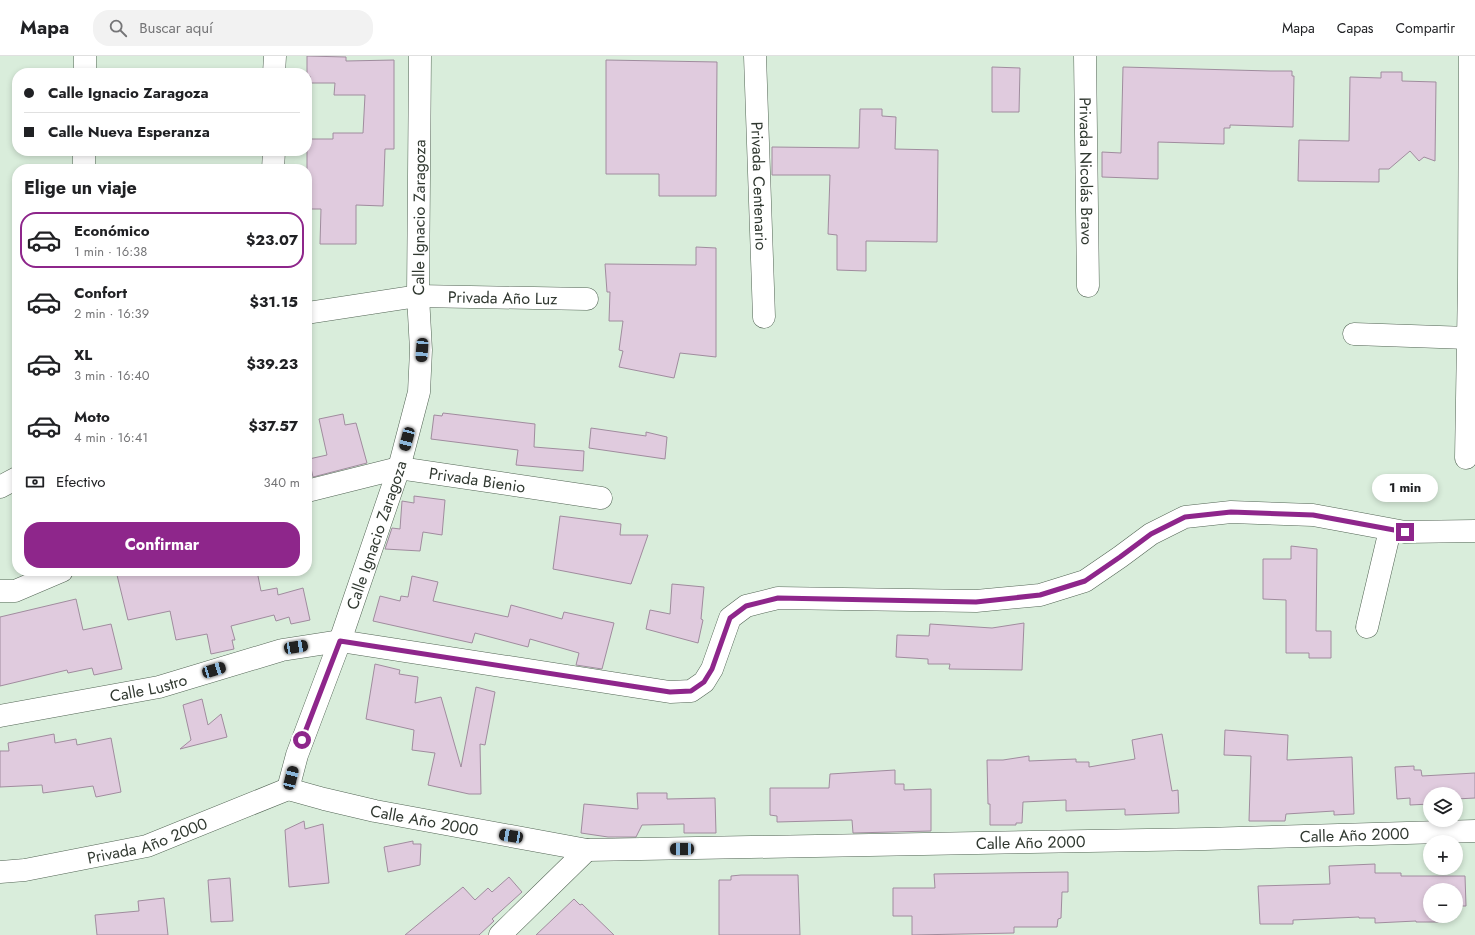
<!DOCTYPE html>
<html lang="es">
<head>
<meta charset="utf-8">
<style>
	:root { --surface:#fff; --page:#f2f2f2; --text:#202124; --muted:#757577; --line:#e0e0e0; --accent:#8e268b }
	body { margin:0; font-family:Jost,sans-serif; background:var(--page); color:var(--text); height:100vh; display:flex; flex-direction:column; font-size:15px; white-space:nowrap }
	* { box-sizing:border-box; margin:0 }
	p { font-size:13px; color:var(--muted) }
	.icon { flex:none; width:22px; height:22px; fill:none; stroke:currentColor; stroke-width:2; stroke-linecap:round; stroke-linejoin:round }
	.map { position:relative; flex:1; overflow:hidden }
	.sheet { position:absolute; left:12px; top:108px; width:300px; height:412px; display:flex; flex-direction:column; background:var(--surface); border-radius:16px; box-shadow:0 2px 6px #0003 }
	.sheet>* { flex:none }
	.guide { position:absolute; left:12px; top:12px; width:300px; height:88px; border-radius:16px; box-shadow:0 2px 6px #0003; display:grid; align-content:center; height:88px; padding:0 12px; background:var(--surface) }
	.buttons { position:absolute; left:1423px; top:731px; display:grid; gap:8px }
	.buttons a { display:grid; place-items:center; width:40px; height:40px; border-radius:50%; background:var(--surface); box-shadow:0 2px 6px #0003; font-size:20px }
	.end { position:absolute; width:18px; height:18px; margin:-9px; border:5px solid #8e268b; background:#fff; box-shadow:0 0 0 2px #fff }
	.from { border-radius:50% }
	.bubble { position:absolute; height:28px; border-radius:14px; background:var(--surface); box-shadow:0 2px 6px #0003; font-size:13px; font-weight:700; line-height:28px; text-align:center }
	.car { position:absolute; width:12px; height:24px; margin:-12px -6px; border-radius:5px; box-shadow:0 0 3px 1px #0007; background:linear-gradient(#222 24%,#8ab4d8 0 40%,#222 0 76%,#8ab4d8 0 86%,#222 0) }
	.guide b { display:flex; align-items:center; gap:14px; height:38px; font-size:15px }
	.guide b+b { border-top:1px solid var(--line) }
	.guide i { width:10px; height:10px; background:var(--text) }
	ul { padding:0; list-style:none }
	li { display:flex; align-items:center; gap:12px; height:56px; margin:0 8px 6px; padding:0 4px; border:2px solid transparent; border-radius:16px }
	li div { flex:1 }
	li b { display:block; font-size:15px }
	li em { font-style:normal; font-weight:700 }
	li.on { border-color:var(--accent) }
	li>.icon { width:36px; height:36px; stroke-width:1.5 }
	h2 { padding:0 12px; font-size:18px; line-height:48px }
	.pay { display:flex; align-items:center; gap:10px; height:44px; padding:0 12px; font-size:15px }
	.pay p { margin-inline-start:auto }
	.action { display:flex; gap:8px; margin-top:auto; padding:8px 12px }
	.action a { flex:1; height:46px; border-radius:16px; background:var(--accent); color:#fff; font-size:16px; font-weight:700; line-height:46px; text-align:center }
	header { display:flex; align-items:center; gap:24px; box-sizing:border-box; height:56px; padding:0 20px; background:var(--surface); border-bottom:1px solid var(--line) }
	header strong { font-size:19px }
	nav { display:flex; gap:22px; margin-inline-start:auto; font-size:14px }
	.search { width:280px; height:36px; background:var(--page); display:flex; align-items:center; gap:10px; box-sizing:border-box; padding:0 14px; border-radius:16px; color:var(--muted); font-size:15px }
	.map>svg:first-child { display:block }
</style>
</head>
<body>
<header>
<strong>Mapa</strong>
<div class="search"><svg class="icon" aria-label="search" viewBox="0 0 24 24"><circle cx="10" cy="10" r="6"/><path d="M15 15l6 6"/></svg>Buscar aquí</div>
<nav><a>Mapa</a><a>Capas</a><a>Compartir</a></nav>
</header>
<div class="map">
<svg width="1475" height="879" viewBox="0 0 1475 879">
	<rect width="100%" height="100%" fill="#d9eddb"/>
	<g fill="#e0cbde" stroke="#a08c9e">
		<path d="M 307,0 L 346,1 L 346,5 L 394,4 L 394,93 L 385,93 L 383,150 L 356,149 L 356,188 L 320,188 L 321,153 L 307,153 L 307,83 L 333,83 L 333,77 L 363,77 L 365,39 L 334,39 L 335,27 L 310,27 L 310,20 L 307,20 Z"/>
		<path d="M 606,4 L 717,6 L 716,140 L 659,140 L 659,118 L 606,118 Z"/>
		<path d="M 992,11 L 1020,12 L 1019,56 L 992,56 Z"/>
		<path d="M 1123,11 L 1270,15 L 1292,15 L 1292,20 L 1294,20 L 1293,71 L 1230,69 L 1230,72 L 1224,72 L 1224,88 L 1158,86 L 1158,123 L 1102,121 L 1102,96 L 1121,97 Z"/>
		<path d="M 1381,16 L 1402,16 L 1402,25 L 1436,26 L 1435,105 L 1424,101 L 1419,105 L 1410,95 L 1389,113 L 1379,113 L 1379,126 L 1298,125 L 1299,84 L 1349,85 L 1350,21 L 1381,22 Z"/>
		<path d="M 860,53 L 882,53 L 882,60 L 896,61 L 895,93 L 938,94 L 937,186 L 866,185 L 866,215 L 837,214 L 837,179 L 828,178 L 830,119 L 772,119 L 772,91 L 859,92 Z"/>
		<path d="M 696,191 L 716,192 L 716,301 L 680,297 L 674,322 L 619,311 L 623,295 L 619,294 L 623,265 L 609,265 L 610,236 L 607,236 L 605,208 L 696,209 Z"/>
		<path d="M 443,357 L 535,368 L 534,391 L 584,395 L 583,415 L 516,409 L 518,394 L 431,383 L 434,359 L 442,360 Z"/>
		<path d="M 343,358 L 345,369 L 356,367 L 367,407 L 313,421 L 309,403 L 327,399 L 319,363 Z"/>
		<path d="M 591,372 L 646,380 L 646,376 L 667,381 L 665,403 L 589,392 Z"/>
		<path d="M 414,440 L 445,444 L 442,479 L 423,476 L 420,495 L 385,493 L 392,472 L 400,473 L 402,445 L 414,447 Z"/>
		<path d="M 560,460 L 621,468 L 620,479 L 648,479 L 631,528 L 553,513 Z"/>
		<path d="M 1291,490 L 1317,493 L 1316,575 L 1331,575 L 1331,602 L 1309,602 L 1309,597 L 1286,597 L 1286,544 L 1263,543 L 1263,503 L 1291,503 Z"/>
		<path d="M 116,515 L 257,515 L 261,535 L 277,532 L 278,539 L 303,532 L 310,564 L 291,568 L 289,561 L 276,565 L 274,559 L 231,570 L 235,584 L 232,584 L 234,593 L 211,598 L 207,578 L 176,584 L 170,555 L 128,564 Z"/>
		<path d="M 412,520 L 438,526 L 433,545 L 508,561 L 511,549 L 562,563 L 564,556 L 614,567 L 602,613 L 576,609 L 579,597 L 530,583 L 528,591 L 475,577 L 472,587 L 373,565 L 380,540 L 400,545 L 401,540 L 408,541 Z"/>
		<path d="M 672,528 L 704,531 L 701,563 L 703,564 L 698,587 L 646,573 L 650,554 L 670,558 Z"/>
		<path d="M 76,543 L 83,574 L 111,568 L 122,613 L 94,619 L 92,612 L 68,617 L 67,614 L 0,630 L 0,561 Z"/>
		<path d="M 1024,567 L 1022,614 L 949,613 L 950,608 L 928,608 L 928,603 L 896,601 L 897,579 L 929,580 L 930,568 L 992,572 Z"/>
		<path d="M 375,608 L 400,614 L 399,618 L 418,621 L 415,647 L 441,641 L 461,711 L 476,631 L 495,636 L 485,689 L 480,688 L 481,738 L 469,738 L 428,729 L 435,697 L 412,694 L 414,674 L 366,663 Z"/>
		<path d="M 202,643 L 208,669 L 221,658 L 227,681 L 180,693 L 191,684 L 183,649 Z"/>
		<path d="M 1225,674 L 1288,679 L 1287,704 L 1352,701 L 1354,758 L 1334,759 L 1334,755 L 1286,758 L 1285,765 L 1249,765 L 1251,700 L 1224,699 Z"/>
		<path d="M 54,678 L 55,687 L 76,683 L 77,689 L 111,682 L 121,736 L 96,741 L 93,730 L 43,737 L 42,729 L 0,731 L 0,695 L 9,695 L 8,687 Z"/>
		<path d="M 1162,678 L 1172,735 L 1178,734 L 1179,757 L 1125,759 L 1125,753 L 1066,755 L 1066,744 L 1023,746 L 1022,767 L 1016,767 L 1016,769 L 990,769 L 990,748 L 988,748 L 987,704 L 1003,704 L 1029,700 L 1029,705 L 1076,703 L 1076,706 L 1089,706 L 1089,711 L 1135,703 L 1132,684 Z"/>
		<path d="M 1414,710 L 1414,714 L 1421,714 L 1422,720 L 1475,717 L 1475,742 L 1456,743 L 1456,738 L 1430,738 L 1430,748 L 1410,749 L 1410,742 L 1397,743 L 1395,711 Z"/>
		<path d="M 895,714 L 895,728 L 904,728 L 904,734 L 931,733 L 931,775 L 853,777 L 852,764 L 777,766 L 777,760 L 770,759 L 770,732 L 829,732 L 830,718 Z"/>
		<path d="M 637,737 L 667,737 L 667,743 L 715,742 L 716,777 L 684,777 L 684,768 L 642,769 L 636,781 L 608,781 L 581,777 L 584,748 L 638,753 Z"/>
		<path d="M 304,765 L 305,773 L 323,768 L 329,827 L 289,831 L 285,774 Z"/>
		<path d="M 413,785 L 413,788 L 421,788 L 420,809 L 388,816 L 384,791 Z"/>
		<path d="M 1375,808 L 1375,817 L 1401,817 L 1401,820 L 1465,820 L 1466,850 L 1456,850 L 1456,834 L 1430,834 L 1430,860 L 1442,860 L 1442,866 L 1416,866 L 1416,865 L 1375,867 L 1375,862 L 1359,862 L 1359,861 L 1293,864 L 1293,868 L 1260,868 L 1258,830 L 1330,828 L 1329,810 Z"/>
		<path d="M 1068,816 L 1068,836 L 1062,836 L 1061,862 L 1058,863 L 1057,871 L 1014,871 L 1014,877 L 912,879 L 912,860 L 893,860 L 893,832 L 935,832 L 934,818 Z"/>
		<path d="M 741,819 L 798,819 L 800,879 L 719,879 L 719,824 L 731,824 L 731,820 Z"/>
		<path d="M 509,821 L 522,836 L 492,863 L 494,865 L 479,879 L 405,879 L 463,831 L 475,844 L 488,832 L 492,836 Z"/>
		<path d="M 230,822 L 233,865 L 211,866 L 208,824 Z"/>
		<path d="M 164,842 L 168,879 L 97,879 L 95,859 L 139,855 L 138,845 Z"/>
		<path d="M 574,843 L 580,849 L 582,848 L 614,879 L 536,879 Z"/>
	</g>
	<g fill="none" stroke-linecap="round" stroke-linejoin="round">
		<g stroke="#536555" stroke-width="23">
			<g id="minor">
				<path id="s1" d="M 755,0 L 764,261"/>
				<path id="s2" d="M 1085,0 L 1088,230"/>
				<path d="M 85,17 L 85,0"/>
				<path d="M 274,17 L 275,0"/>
				<path d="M 84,113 L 84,95"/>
				<path d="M 273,113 L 274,95"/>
				<path id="s3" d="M 307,257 L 418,240 L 587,243"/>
				<path d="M 1354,278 L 1468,282"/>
				<path d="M 1466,402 L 1469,225 L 1470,0"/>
				<path d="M 0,431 L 17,422"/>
				<path id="s4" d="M 307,435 L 399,412 L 601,442"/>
				<path d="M 0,535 L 15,535 L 62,515"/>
				<path d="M 1367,571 L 1390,474"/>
				<path id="s5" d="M 0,660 L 159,631 L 282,594 L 340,585 L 670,636 L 691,635 L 704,626 L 712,613 L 730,562 L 746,550 L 778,542 L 976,545 L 1040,539 L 1085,525 L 1120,501 L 1151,478 L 1185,461 L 1231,456 L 1313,459 L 1405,476 L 1475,475"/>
				<path id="s6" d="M 288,733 L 324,743 L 375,755 L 587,794 L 1205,783 L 1475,775"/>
				<path id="s7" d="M 288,733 L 297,699 L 340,585 L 399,412 L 419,336 L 421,294 L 418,240 L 420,0"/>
				<path id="s8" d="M 0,816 L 25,814 L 147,790 L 288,733"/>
				<path d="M 500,879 L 587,794"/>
			</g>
		</g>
		<use href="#minor" stroke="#fff" stroke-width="22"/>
	</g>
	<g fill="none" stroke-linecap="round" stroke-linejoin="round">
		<path stroke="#8e268b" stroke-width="5" d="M 302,684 L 340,585 L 670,636 L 691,635 L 704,626 L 712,613 L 730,562 L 746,550 L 778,542 L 976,546 L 1040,539 L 1085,525 L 1120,501 L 1151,478 L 1185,461 L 1231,456 L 1313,459 L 1405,476"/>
	</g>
	<g text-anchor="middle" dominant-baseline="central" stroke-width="3" stroke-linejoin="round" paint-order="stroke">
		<g font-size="16" fill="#303830" stroke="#d9eddb">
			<text stroke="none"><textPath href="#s2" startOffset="115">Privada Nicolás Bravo</textPath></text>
			<text stroke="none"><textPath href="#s1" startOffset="130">Privada Centenario</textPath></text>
			<text stroke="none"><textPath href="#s7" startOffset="593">Calle Ignacio Zaragoza</textPath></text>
			<text stroke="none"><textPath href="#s3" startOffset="197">Privada Año Luz</textPath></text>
			<text stroke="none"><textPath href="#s4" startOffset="174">Privada Bienio</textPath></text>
			<text stroke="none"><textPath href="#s7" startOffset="269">Calle Ignacio Zaragoza</textPath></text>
			<text stroke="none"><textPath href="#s5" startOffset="151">Calle Lustro</textPath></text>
			<text stroke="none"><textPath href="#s6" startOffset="140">Calle Año 2000</textPath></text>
			<text stroke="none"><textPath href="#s6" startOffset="1073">Calle Año 2000</textPath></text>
			<text stroke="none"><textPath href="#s8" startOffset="151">Privada Año 2000</textPath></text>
			<text stroke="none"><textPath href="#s6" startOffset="749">Calle Año 2000</textPath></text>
		</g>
	</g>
</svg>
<div class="buttons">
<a><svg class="icon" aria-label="layers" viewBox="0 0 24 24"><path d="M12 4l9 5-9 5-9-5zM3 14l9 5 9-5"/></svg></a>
<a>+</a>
<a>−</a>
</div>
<i class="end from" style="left:302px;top:684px"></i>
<i class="end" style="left:1405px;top:476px"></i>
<div class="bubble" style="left:1372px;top:418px;width:66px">1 min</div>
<i class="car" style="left:422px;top:294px;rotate:184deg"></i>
<i class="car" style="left:407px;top:383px;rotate:195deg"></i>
<i class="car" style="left:296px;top:591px;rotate:81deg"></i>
<i class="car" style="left:214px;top:614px;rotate:73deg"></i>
<i class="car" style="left:291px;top:722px;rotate:14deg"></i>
<i class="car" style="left:511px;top:780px;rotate:280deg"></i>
<i class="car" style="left:682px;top:793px;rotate:269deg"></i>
<div class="guide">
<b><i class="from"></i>Calle Ignacio Zaragoza</b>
<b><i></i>Calle Nueva Esperanza</b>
</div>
<section class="sheet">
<h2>Elige un viaje</h2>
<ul>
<li class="on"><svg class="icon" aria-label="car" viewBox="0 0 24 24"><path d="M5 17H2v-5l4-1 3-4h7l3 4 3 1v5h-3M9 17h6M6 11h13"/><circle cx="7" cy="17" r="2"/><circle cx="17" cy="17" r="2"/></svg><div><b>Económico</b><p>1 min · 16:38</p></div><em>$23.07</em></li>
<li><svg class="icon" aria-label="car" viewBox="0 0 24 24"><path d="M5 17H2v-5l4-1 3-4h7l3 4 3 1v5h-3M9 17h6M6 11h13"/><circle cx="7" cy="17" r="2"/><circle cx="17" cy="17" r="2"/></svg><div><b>Confort</b><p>2 min · 16:39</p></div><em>$31.15</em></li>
<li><svg class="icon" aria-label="car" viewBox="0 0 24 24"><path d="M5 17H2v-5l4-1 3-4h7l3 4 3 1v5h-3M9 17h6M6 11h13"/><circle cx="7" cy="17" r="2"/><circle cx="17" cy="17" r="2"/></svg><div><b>XL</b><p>3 min · 16:40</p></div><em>$39.23</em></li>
<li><svg class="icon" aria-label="car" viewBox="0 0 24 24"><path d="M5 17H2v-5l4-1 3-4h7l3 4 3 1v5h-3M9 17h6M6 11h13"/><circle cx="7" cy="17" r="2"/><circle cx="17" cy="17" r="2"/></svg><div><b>Moto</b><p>4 min · 16:41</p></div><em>$37.57</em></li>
</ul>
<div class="pay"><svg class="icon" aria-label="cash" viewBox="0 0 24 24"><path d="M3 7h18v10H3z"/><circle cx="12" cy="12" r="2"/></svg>Efectivo<p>340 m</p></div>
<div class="action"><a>Confirmar</a></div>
</section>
</div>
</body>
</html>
